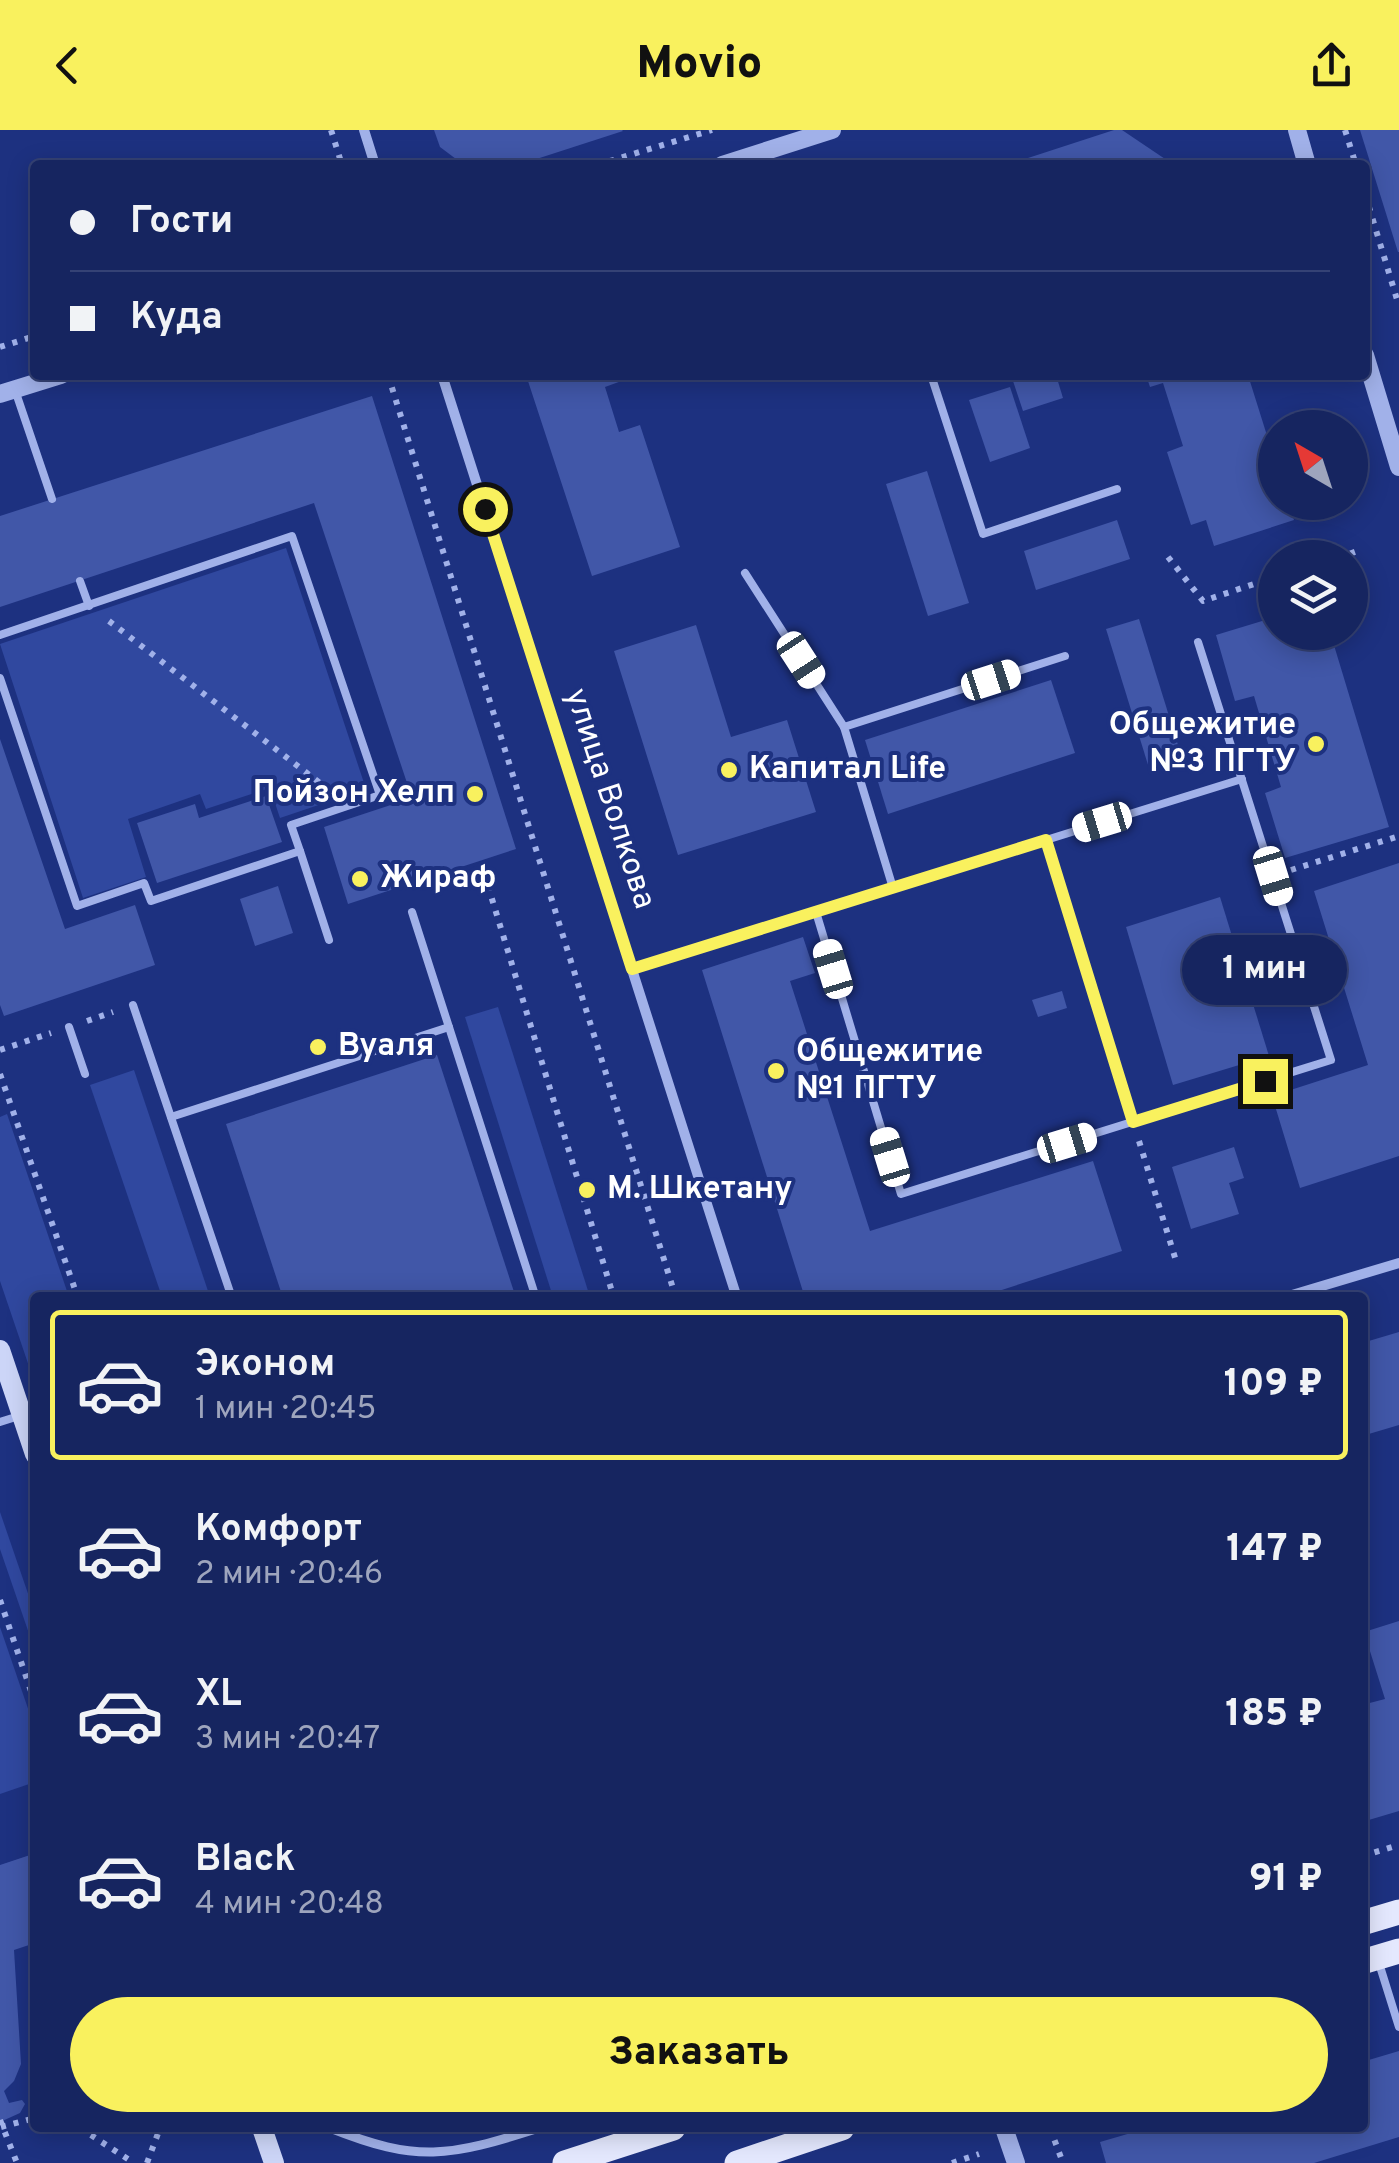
<!DOCTYPE html>
<html lang="ru">
<head>
<meta charset="utf-8">
<style>
	:root { --surface:#162560; --page:#233169; --text:#f1f3f6; --muted:#9ea5bd; --line:#354275; --accent:#f9f15e }
	body { margin:0; font-family:Overpass,sans-serif; background:var(--page); color:var(--text); height:100vh; display:flex; flex-direction:column; font-size:38px; white-space:nowrap }
	* { box-sizing:border-box; margin:0 }
	p { font-size:32px; color:var(--muted) }
	.icon { flex:none; width:55px; height:55px; fill:none; stroke:currentColor; stroke-width:2; stroke-linecap:round; stroke-linejoin:round }
	.map { position:relative; flex:1; overflow:hidden }
	.details { position:absolute; left:30px; top:1162px; width:1338px; height:840px; display:flex; flex-direction:column; background:var(--surface); border-radius:10px; box-shadow:0 5px 25px #0003,0 0 0 2px var(--line) }
	.details>* { flex:none }
	.banner { position:absolute; left:30px; top:30px; width:1340px; height:220px; border-radius:10px; box-shadow:0 5px 25px #0003,0 0 0 2px var(--line); display:grid; align-content:center; height:220px; padding:0 40px; background:var(--surface) }
	.needle { width:65px; rotate:321deg }
	.fabs { position:absolute; left:1258px; top:280px; display:grid; gap:20px }
	.fabs a { display:grid; place-items:center; width:110px; height:110px; border-radius:50%; background:var(--surface); box-shadow:0 5px 25px #0003,0 0 0 2px var(--line); font-size:50px }
	.end { position:absolute; width:45px; height:45px; margin:-22px; border:12px solid #f9f15e; background:#111; box-shadow:0 0 0 5px #111 }
	.from { border-radius:50% }
	.bubble { position:absolute; height:70px; border-radius:35px; background:var(--surface); box-shadow:0 5px 25px #0003,0 0 0 2px var(--line); font-size:32px; font-weight:800; line-height:70px; text-align:center }
	.car { position:absolute; width:30px; height:60px; margin:-30px -15px; border-radius:12px; box-shadow:0 0 8px 2px #0007; background:linear-gradient(#fff 24%,#345 0 40%,#fff 0 76%,#345 0 86%,#fff 0) }
	.banner b { display:flex; align-items:center; gap:35px; height:95px; font-size:38px }
	.banner b+b { border-top:2px solid var(--line) }
	.banner i { width:25px; height:25px; background:var(--text) }
	ul { padding:18px 0 0; list-style:none }
	li { display:flex; align-items:center; gap:30px; height:150px; margin:0 20px 15px; padding:0 20px; border:5px solid transparent; border-radius:10px }
	li div { flex:1 }
	li b { display:block; font-size:38px }
	li em { font-style:normal; font-weight:800 }
	li.selected { border-color:var(--accent) }
	li>.icon { width:90px; height:90px; stroke-width:1.5 }
	.primary-button { display:flex; gap:20px; margin-top:auto; padding:20px 40px }
	.primary-button a { flex:1; height:115px; border-radius:60px; background:var(--accent); color:#111; font-size:40px; font-weight:800; line-height:115px; text-align:center }
	header { display:flex; justify-content:space-between; align-items:center; height:130px; padding:0 40px; background:var(--accent); color:#111; font-size:45px; font-weight:800 }
	.map>svg:first-child { display:block }
</style>
</head>
<body>
<header><svg class="icon" aria-label="back" viewBox="0 0 24 24"><path d="M15 5l-7 7 7 7"/></svg>Movio<svg class="icon" aria-label="share" viewBox="0 0 24 24"><path d="M12 15V3M7 8l5-5 5 5M5 13v7h14v-7"/></svg></header>
<div class="map">
<svg width="1399" height="2033" viewBox="0 0 1399 2033">
	<rect width="100%" height="100%" fill="#1d3180"/>
	<g fill="#30489f">
		<path d="M 286,418 L 366,659 L 280,688 L 270,658 L 206,679 L 200,664 L 128,689 L 146,747 L 83,768 L 0,514 Z"/>
		<path d="M 498,877 L 590,1167 L 553,1167 L 465,887 Z"/>
		<path d="M 134,940 L 210,1167 L 162,1167 L 90,955 Z"/>
		<path d="M 7,984 L 69,1167 L 35,1168 L 35,1254 L 0,1151 L 0,987 Z"/>
		<path d="M 0,1382 L 35,1484 L 35,1521 L 0,1419 Z"/>
		<path d="M 0,1497 L 35,1599 L 35,1652 L 0,1664 Z"/>
	</g>
	<g fill="#4157a8">
		<path d="M 434,0 L 622,0 L 623,1 L 518,35 L 464,35 L 440,17 Z"/>
		<path d="M 1114,0 L 1122,0 L 1174,35 L 1031,35 L 1028,28 Z"/>
		<path d="M 1360,0 L 1399,0 L 1399,122 L 1398,122 Z"/>
		<path d="M 526,245 L 638,245 L 605,257 L 619,302 L 640,295 L 680,417 L 592,446 Z"/>
		<path d="M 1011,245 L 1056,245 L 1063,268 L 1023,281 Z"/>
		<path d="M 1146,245 L 1248,245 L 1275,331 L 1275,372 L 1288,372 L 1294,390 L 1214,416 L 1206,390 L 1191,395 L 1167,322 L 1183,316 L 1163,253 L 1150,257 Z"/>
		<path d="M 1010,257 L 1030,318 L 990,332 L 969,270 Z"/>
		<path d="M 372,266 L 516,719 L 348,774 L 324,697 L 412,668 L 314,373 L 0,477 L 0,386 Z"/>
		<path d="M 927,341 L 969,473 L 928,486 L 886,354 Z"/>
		<path d="M 1117,390 L 1130,429 L 1036,460 L 1024,421 Z"/>
		<path d="M 1275,487 L 1275,502 L 1330,502 L 1389,697 L 1285,728 L 1265,663 L 1281,657 L 1254,566 L 1235,571 L 1216,505 Z"/>
		<path d="M 1139,489 L 1182,628 L 1149,638 L 1106,499 Z"/>
		<path d="M 696,495 L 731,607 L 787,590 L 816,682 L 678,725 L 614,521 Z"/>
		<path d="M 1051,550 L 1075,623 L 888,684 L 865,610 Z"/>
		<path d="M 0,609 L 65,799 L 135,775 L 155,835 L 4,886 L 0,875 Z"/>
		<path d="M 266,666 L 282,712 L 157,753 L 137,693 L 195,674 L 199,688 Z"/>
		<path d="M 1399,733 L 1399,1026 L 1300,1058 L 1272,966 L 1368,935 L 1314,761 Z"/>
		<path d="M 278,756 L 293,803 L 255,816 L 240,769 Z"/>
		<path d="M 1220,767 L 1269,926 L 1173,955 L 1126,797 Z"/>
		<path d="M 803,807 L 815,843 L 790,851 L 870,1101 L 1093,1031 L 1122,1121 L 977,1168 L 805,1168 L 702,840 Z"/>
		<path d="M 1062,861 L 1067,878 L 1038,887 L 1032,870 Z"/>
		<path d="M 437,925 L 516,1168 L 283,1168 L 226,994 Z"/>
		<path d="M 1234,1017 L 1244,1048 L 1229,1053 L 1239,1084 L 1191,1099 L 1172,1037 Z"/>
		<path d="M 1399,1202 L 1399,1295 L 1362,1306 L 1362,1213 Z"/>
		<path d="M 1399,1491 L 1399,1681 L 1362,1692 L 1362,1575 L 1385,1569 L 1364,1502 Z"/>
		<path d="M 33,1724 L 35,1813 L 14,1820 L 21,1934 L 14,1951 L 4,1961 L 9,1973 L 22,1970 L 25,1974 L 20,1983 L 0,1992 L 0,1735 Z"/>
		<path d="M 1399,1921 L 1399,2007 L 1314,2033 L 1106,2033 L 1100,2012 L 1148,1998 L 1362,1998 L 1362,1932 Z"/>
	</g>
	<g fill="none" stroke-linecap="round" stroke-linejoin="round">
		<g stroke="#a1b1e9" stroke-width="6" stroke-dasharray="5 8" stroke-linecap="butt">
			<path d="M 331,0 L 342,35"/>
			<path d="M 1345,0 L 1356,35"/>
			<path d="M 597,35 L 712,0"/>
			<path d="M 1365,64 L 1399,176"/>
			<path d="M 0,217 L 35,206"/>
			<path d="M 388,245 L 676,1168"/>
			<path d="M 1168,427 L 1203,471 L 1275,447"/>
			<path d="M 1338,428 L 1360,420"/>
			<path d="M 109,491 L 329,660"/>
			<path d="M 1291,740 L 1399,706"/>
			<path d="M 488,756 L 614,1168"/>
			<path d="M 87,891 L 113,882"/>
			<path d="M 0,920 L 51,903"/>
			<path d="M 0,944 L 78,1168"/>
			<path d="M 1139,1011 L 1177,1134"/>
			<path d="M 0,1470 L 35,1573"/>
			<path d="M 1362,1726 L 1399,1715"/>
			<path d="M 0,1990 L 17,2033"/>
			<path d="M 1,1997 L 35,1988"/>
			<path d="M 80,1998 L 134,2033"/>
			<path d="M 1050,1998 L 1063,2033"/>
			<path d="M 147,2033 L 160,1998"/>
			<path d="M 952,2033 L 979,2024"/>
		</g>
		<g stroke="#a1b1e9" stroke-width="8">
			<path d="M 931,245 L 983,404 L 1117,359"/>
			<path d="M 15,260 L 52,369"/>
			<path d="M 745,443 L 844,597"/>
			<path d="M 80,451 L 89,476"/>
			<path d="M 0,505 L 292,406 L 380,665 L 291,695 L 300,721 L 151,771 L 144,753 L 77,776 L 0,548"/>
			<path d="M 1047,710 L 1133,992"/>
			<path d="M 300,721 L 329,810"/>
			<path d="M 893,758 L 844,597 L 1065,526"/>
			<path d="M 412,782 L 536,1168"/>
			<path d="M 816,782 L 901,1064 L 1331,930 L 1198,512"/>
			<path d="M 632,839 L 1242,649"/>
			<path d="M 133,875 L 232,1168"/>
			<path d="M 69,897 L 85,944"/>
			<path d="M 171,987 L 449,897"/>
			<path d="M 0,1292 L 19,1286"/>
			<path d="M 1378,1830 L 1399,1897"/>
		</g>
		<path stroke="#a1b1e9" stroke-width="9" d="M 330,1998 C 418,2033 448,2027 539,1998"/>
		<g stroke="#a1b1e9" stroke-width="10">
			<path d="M 364,0 L 375,35"/>
			<path d="M 442,245 L 737,1168"/>
			<path d="M 1282,1168 L 1399,1133"/>
		</g>
		<g stroke="#a1b1e9" stroke-width="18">
			<path d="M 1297,0 L 1307,35"/>
			<path d="M 722,35 L 832,0"/>
			<path d="M 1365,225 L 1399,337"/>
			<path d="M 0,264 L 61,245"/>
			<path d="M 1004,1998 L 1016,2033"/>
		</g>
		<g stroke="#ccd5f7" stroke-width="20">
			<path d="M 0,1220 L 35,1324"/>
			<path d="M 262,1998 L 274,2033"/>
		</g>
		<g stroke="#e4e8fe" stroke-width="25">
			<path d="M 1362,1793 L 1399,1782"/>
			<path d="M 1362,1832 L 1399,1821"/>
			<path d="M 565,2033 L 673,1998"/>
			<path d="M 737,2033 L 842,1998"/>
		</g>
	</g>
	<g fill="none" stroke-linecap="round" stroke-linejoin="round">
		<path stroke="#f9f15e" stroke-width="12" d="M 485,379 L 632,839 L 1046,710 L 1133,992 L 1265,951"/>
	</g>
	<g fill="#f9f15e" stroke="#1d3180" stroke-width="4">
		<circle cx="1316" cy="614" r="10"/>
		<circle cx="729" cy="640" r="10"/>
		<circle cx="475" cy="664" r="10"/>
		<circle cx="360" cy="749" r="10"/>
		<circle cx="318" cy="917" r="10"/>
		<circle cx="776" cy="941" r="10"/>
		<circle cx="587" cy="1060" r="10"/>
	</g>
	<g text-anchor="middle" dominant-baseline="central" stroke-width="8" stroke-linejoin="round" paint-order="stroke">
		<g font-size="32" font-weight="bold" fill="#fff" stroke="#1d3180" text-anchor="start">
			<text x="1296" y="596" text-anchor="end">Общежитие<tspan x="1296" dy="37">№3 ПГТУ</tspan></text>
			<text x="749" y="640">Капитал Life</text>
			<text x="455" y="664" text-anchor="end">Пойзон Хелп</text>
			<text x="380" y="749">Жираф</text>
			<text x="338" y="917">Вуаля</text>
			<text x="796" y="923">Общежитие<tspan x="796" dy="37">№1 ПГТУ</tspan></text>
			<text x="607" y="1060">М. Шкетану</text>
		</g>
		<g font-size="32" fill="#fff" stroke="#1d3180">
			<text transform="translate(609 669) rotate(72)">улица Волкова</text>
		</g>
	</g>
</svg>
<div class="fabs">
<a><svg class="needle" viewBox="-14 -14 28 28"><path d="M0-13l5 13h-10z" fill="#e53935"/><path d="M0 13l5-13h-10z" fill="#9ea5bd"/></svg></a>
<a><svg class="icon" aria-label="layers" viewBox="0 0 24 24"><path d="M12 4l9 5-9 5-9-5zM3 14l9 5 9-5"/></svg></a>
</div>
<i class="end from" style="left:485px;top:379px"></i>
<i class="end" style="left:1265px;top:951px"></i>
<div class="bubble" style="left:1182px;top:805px;width:165px">1 мин</div>
<i class="car" style="left:801px;top:530px;rotate:147deg"></i>
<i class="car" style="left:991px;top:550px;rotate:72deg"></i>
<i class="car" style="left:1102px;top:692px;rotate:253deg"></i>
<i class="car" style="left:1273px;top:746px;rotate:163deg"></i>
<i class="car" style="left:833px;top:839px;rotate:343deg"></i>
<i class="car" style="left:1067px;top:1013px;rotate:73deg"></i>
<i class="car" style="left:890px;top:1027px;rotate:343deg"></i>
<div class="banner">
<b><i class="from"></i>Гости</b>
<b><i></i>Куда</b>
</div>
<section class="details">
<ul>
<li class="selected"><svg class="icon" aria-label="car" viewBox="0 0 24 24"><path d="M5 17H2v-5l4-1 3-4h7l3 4 3 1v5h-3M9 17h6M6 11h13"/><circle cx="7" cy="17" r="2"/><circle cx="17" cy="17" r="2"/></svg><div><b>Эконом</b><p>1 мин · 20:45</p></div><em>109 ₽</em></li>
<li><svg class="icon" aria-label="car" viewBox="0 0 24 24"><path d="M5 17H2v-5l4-1 3-4h7l3 4 3 1v5h-3M9 17h6M6 11h13"/><circle cx="7" cy="17" r="2"/><circle cx="17" cy="17" r="2"/></svg><div><b>Комфорт</b><p>2 мин · 20:46</p></div><em>147 ₽</em></li>
<li><svg class="icon" aria-label="car" viewBox="0 0 24 24"><path d="M5 17H2v-5l4-1 3-4h7l3 4 3 1v5h-3M9 17h6M6 11h13"/><circle cx="7" cy="17" r="2"/><circle cx="17" cy="17" r="2"/></svg><div><b>XL</b><p>3 мин · 20:47</p></div><em>185 ₽</em></li>
<li><svg class="icon" aria-label="car" viewBox="0 0 24 24"><path d="M5 17H2v-5l4-1 3-4h7l3 4 3 1v5h-3M9 17h6M6 11h13"/><circle cx="7" cy="17" r="2"/><circle cx="17" cy="17" r="2"/></svg><div><b>Black</b><p>4 мин · 20:48</p></div><em>91 ₽</em></li>
</ul>
<div class="primary-button"><a>Заказать</a></div>
</section>
</div>
</body>
</html>
